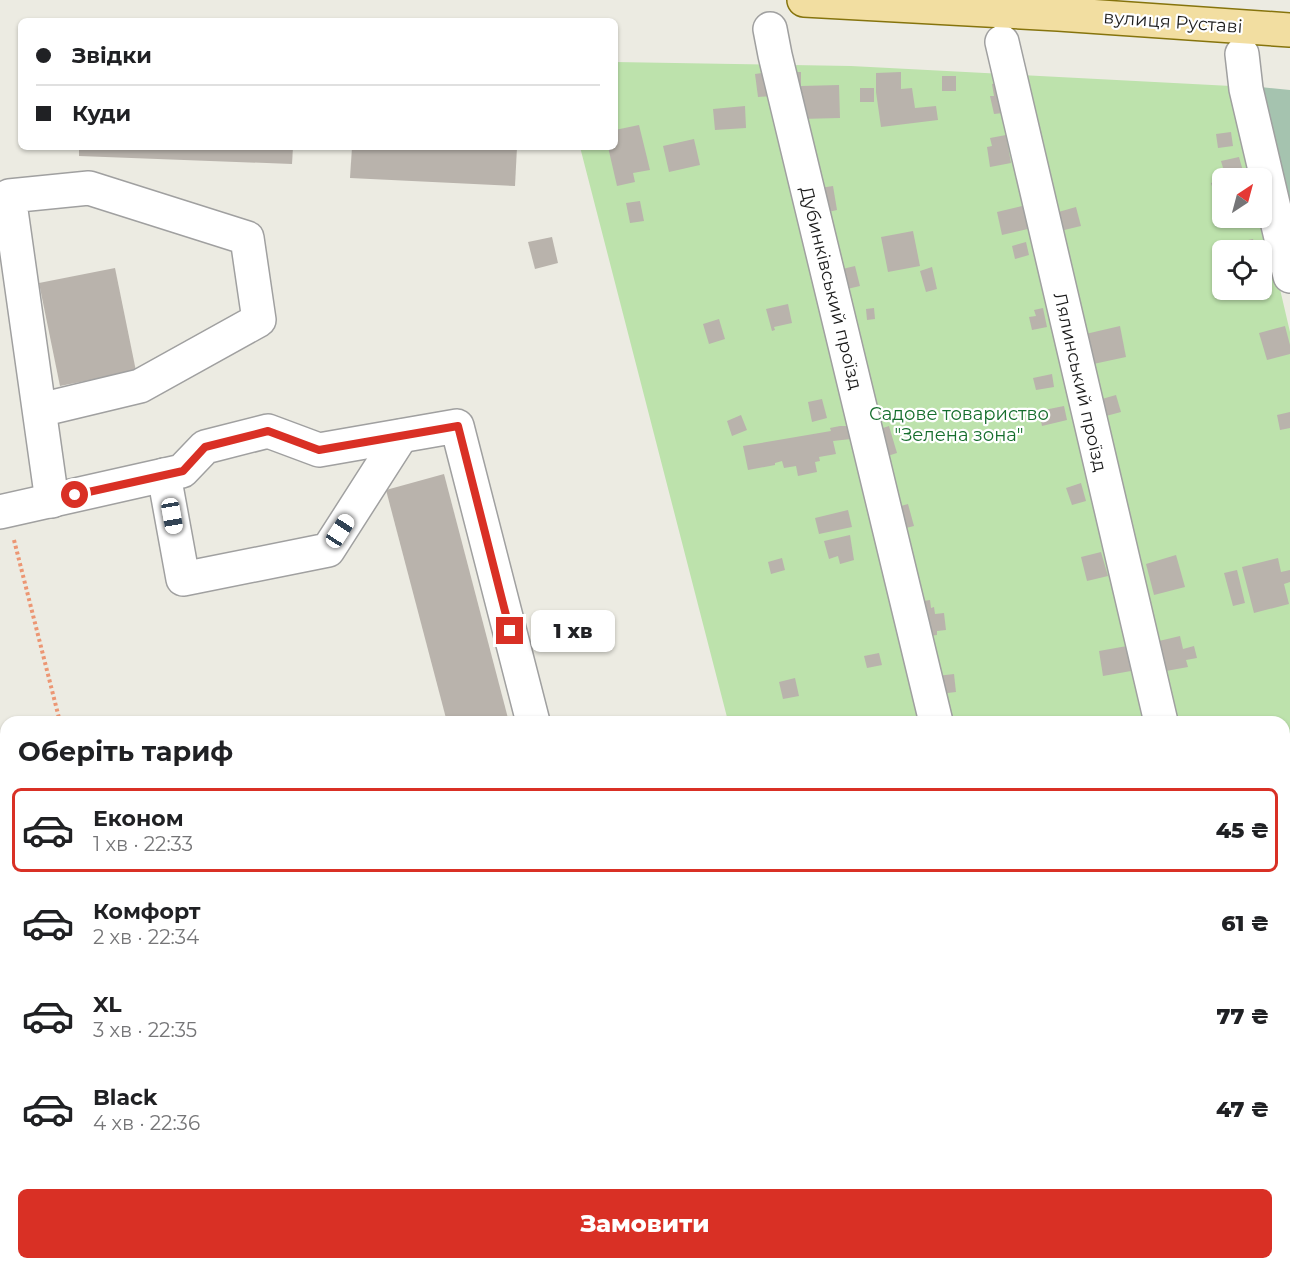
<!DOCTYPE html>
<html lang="uk">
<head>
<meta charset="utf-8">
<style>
	:root { --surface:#fff; --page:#f2f2f2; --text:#202124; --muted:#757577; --line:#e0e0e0; --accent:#d93025 }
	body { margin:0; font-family:Montserrat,sans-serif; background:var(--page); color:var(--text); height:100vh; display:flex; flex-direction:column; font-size:22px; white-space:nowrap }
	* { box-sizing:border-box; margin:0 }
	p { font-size:20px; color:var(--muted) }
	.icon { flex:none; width:33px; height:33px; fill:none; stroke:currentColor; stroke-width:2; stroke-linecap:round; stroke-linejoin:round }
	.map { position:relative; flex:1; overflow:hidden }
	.drawer { position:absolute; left:0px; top:716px; width:1290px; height:554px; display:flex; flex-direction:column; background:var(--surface); border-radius:18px 18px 0 0; box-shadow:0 2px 4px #0004 }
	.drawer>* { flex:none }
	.banner { position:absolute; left:18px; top:18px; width:600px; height:132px; border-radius:9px; box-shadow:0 2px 4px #0004; display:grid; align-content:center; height:132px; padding:0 18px; background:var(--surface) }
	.needle { width:39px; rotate:36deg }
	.tools { position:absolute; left:1212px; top:168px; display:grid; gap:12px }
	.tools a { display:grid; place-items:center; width:60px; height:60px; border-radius:9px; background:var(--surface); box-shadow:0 2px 4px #0004; font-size:30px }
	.end { position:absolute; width:27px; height:27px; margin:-14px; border:8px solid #d93025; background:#fff; box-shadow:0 0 0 3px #fff }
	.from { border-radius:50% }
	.bubble { position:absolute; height:42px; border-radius:9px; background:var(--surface); box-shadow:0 2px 4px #0004; font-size:20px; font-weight:800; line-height:42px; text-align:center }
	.car { position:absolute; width:18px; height:36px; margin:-18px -9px; border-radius:8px; box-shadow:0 0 4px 2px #0007; background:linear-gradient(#fff 24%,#345 0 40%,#fff 0 76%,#345 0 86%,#fff 0) }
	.banner b { display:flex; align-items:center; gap:21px; height:57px; font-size:22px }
	.banner b+b { border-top:2px solid var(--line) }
	.banner i { width:15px; height:15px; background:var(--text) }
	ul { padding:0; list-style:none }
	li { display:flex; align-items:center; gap:18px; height:84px; margin:0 12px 9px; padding:0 6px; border:3px solid transparent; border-radius:9px }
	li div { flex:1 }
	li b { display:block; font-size:22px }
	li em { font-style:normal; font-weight:800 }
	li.active { border-color:var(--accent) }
	li>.icon { width:54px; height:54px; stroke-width:1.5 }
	h2 { padding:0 18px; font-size:27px; line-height:72px }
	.cta { display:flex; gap:12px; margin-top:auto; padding:12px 18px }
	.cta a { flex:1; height:69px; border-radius:9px; background:var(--accent); color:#fff; font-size:24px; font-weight:800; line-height:69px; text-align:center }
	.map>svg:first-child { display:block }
</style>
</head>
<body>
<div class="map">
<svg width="1290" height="1268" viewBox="0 0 1290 1268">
	<rect width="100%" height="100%" fill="#ecebe2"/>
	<path fill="#bde2ac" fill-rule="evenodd" d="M 615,62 L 851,66 L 1231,86 L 1253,178 L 1222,178 L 1222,218 L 1262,218 L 1262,212 L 1290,332 L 1290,1268 L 869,1268 L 868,1263 L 1284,1263 L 1284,722 L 728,721 L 580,147 L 615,147 ZM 1222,250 L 1262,250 L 1262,290 L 1222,290 Z"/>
	<path fill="#a5c3af" d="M 1260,87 L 1290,90 L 1290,213 Z"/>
	<g fill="#b9b3ac">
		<path d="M 769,72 L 772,96 L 758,97 L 755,74 Z"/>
		<path d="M 787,72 L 801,72 L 801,86 L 839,85 L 840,118 L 800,119 Z"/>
		<path d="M 901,72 L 901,89 L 912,88 L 915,108 L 936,106 L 938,120 L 881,127 L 876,92 L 876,73 Z"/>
		<rect x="942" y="76" width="14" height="15"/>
		<path d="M 998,83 L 1003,113 L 994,114 L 990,96 L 994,96 L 992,84 Z"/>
		<rect x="860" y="88" width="14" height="14"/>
		<path d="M 745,106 L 746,128 L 715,130 L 713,109 Z"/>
		<path d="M 639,125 L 650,170 L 633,173 L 635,182 L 617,186 L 608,147 L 615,147 L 615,130 Z"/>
		<path d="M 1231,132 L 1233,146 L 1218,148 L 1216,134 Z"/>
		<path d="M 1006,135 L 1011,163 L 990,167 L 987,147 L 992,146 L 990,138 Z"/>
		<path d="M 694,139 L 700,165 L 669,172 L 663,146 Z"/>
		<path d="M 79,147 L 293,147 L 292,164 L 79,156 Z"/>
		<path d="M 352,147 L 517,147 L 515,186 L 350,178 Z"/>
		<path d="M 1239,157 L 1245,178 L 1226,178 L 1221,161 Z"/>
		<path d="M 1222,180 L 1222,194 L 1215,196 L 1211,183 Z"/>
		<path d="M 833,186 L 837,210 L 824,213 L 820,188 Z"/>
		<path d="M 640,201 L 644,221 L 630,223 L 626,203 Z"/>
		<path d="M 1026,205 L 1032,228 L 1002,235 L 997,212 Z"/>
		<path d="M 1076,207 L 1081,226 L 1060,231 L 1055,213 Z"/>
		<path d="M 913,231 L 920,266 L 888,272 L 881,237 Z"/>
		<path d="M 552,237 L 558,263 L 535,269 L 528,242 Z"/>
		<path d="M 1253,239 L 1256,250 L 1240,250 L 1238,242 Z"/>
		<path d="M 1026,242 L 1029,255 L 1015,259 L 1012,246 Z"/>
		<path d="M 855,266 L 860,286 L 843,290 L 838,270 Z"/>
		<path d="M 932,267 L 937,289 L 926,292 L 920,271 Z"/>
		<path d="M 115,268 L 136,371 L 60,386 L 39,283 Z"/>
		<path d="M 788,304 L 792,323 L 774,327 L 775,330 L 772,331 L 766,309 Z"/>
		<path d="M 874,308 L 875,319 L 867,320 L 866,309 Z"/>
		<path d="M 1043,308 L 1047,327 L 1032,330 L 1029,317 L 1036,316 L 1034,310 Z"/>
		<path d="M 719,319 L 725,339 L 709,344 L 703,324 Z"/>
		<path d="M 1120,326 L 1126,357 L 1084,366 L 1077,336 Z"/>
		<path d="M 1285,326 L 1290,345 L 1290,354 L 1267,360 L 1259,333 Z"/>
		<path d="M 1052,374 L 1054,387 L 1036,390 L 1033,378 Z"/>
		<path d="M 1116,395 L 1121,412 L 1106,416 L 1102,399 Z"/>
		<path d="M 822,399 L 827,418 L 812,422 L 808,402 Z"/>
		<path d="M 1064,406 L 1067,420 L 1042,426 L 1039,411 Z"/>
		<path d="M 1290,412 L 1290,428 L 1280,430 L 1277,415 Z"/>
		<path d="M 741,415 L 747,430 L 732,436 L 727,421 Z"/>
		<path d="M 840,426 L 849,426 L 851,439 L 833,441 L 836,454 L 819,457 L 820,461 L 815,462 L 817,472 L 798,476 L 796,466 L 784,468 L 782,461 L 775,463 L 775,465 L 748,470 L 743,446 L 831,431 L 830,428 Z"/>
		<path d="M 889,426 L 897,453 L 881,458 L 880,429 Z"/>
		<path d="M 444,474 L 509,722 L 447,722 L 386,490 Z"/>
		<path d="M 1081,483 L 1086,501 L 1072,505 L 1066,488 Z"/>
		<path d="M 908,504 L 914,526 L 898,530 L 894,508 Z"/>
		<path d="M 848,510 L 852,527 L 819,534 L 815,518 Z"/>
		<path d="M 850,535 L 854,560 L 840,564 L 838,556 L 829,559 L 824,541 Z"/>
		<path d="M 1101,552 L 1108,576 L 1087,581 L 1081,557 Z"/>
		<path d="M 1176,555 L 1185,587 L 1154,595 L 1146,564 Z"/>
		<path d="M 782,558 L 785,570 L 771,574 L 768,562 Z"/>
		<path d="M 1278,558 L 1281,572 L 1290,570 L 1290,582 L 1284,584 L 1289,604 L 1254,613 L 1242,567 Z"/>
		<path d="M 1237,570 L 1245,603 L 1233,606 L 1224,573 Z"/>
		<path d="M 930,600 L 931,608 L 934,607 L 935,614 L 944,613 L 946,630 L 937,631 L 937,635 L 920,637 L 923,601 Z"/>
		<path d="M 1180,636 L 1183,649 L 1194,646 L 1197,658 L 1186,660 L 1188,667 L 1166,671 L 1159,641 Z"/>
		<path d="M 1127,646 L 1131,671 L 1103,676 L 1099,651 Z"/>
		<path d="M 879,653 L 882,665 L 867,668 L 864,656 Z"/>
		<path d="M 954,674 L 956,692 L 939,694 L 937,676 Z"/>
		<path d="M 795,678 L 799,696 L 783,699 L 779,682 Z"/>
		<path d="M 1287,1088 L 1290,1109 L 1284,1110 L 1284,1089 Z"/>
		<path d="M 262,1263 L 486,1263 L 486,1264 L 470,1268 L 264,1268 Z"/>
		<path d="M 640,1263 L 764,1263 L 766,1268 L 642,1268 Z"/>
	</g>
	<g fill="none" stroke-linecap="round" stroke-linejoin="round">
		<g stroke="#a0a0a0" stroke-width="36">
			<g id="minor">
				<path d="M 770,29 L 775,55 L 936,722"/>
				<path d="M 1002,42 L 1161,722"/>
				<path d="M 1242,54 L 1246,89 L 1290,276"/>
				<path d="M 40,410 L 140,386 L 259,320 L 247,238 L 89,188 L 9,196 L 52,501"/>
				<path d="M 164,475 L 183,579 L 328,550 L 401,436"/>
				<path d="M 0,512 L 182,471 L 205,447 L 268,431 L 319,450 L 457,426 L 533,722"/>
				<path d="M 0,897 L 6,920"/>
				<path d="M 0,975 L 6,973"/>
				<path d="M 1284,1234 L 1290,1258"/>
				<path d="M 89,1263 L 90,1268"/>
				<path d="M 1067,1263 L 1068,1268"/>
			</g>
		</g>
		<g stroke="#86740d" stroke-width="36">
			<path id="major" d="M 804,0 L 1058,14 L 1290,30"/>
		</g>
		<path stroke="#ec9673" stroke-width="4" stroke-dasharray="3 3" stroke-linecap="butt" d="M 14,540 L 60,722"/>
		<use href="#minor" stroke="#fff" stroke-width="33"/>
		<use href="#major" stroke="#f2dea1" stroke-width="33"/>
	</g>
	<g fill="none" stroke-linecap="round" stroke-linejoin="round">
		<path stroke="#d93025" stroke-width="8" d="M 75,495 L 183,471 L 205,447 L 268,431 L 319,450 L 458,426 L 510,631"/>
	</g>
	<g text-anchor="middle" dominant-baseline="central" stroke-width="4.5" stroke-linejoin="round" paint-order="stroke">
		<g font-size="18" fill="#1c1c1c" stroke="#fff">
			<text transform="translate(1173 22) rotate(4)">вулиця Руставі</text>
			<text transform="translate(831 288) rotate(76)">Дубинківський проїзд</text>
			<text transform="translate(1080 382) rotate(77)">Лялинський проїзд</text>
		</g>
		<g font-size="18" fill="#156e2d" stroke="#fff">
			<text x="959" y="414">Садове товариство<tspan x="959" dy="21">"Зелена зона"</tspan></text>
		</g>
	</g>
</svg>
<div class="tools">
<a><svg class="needle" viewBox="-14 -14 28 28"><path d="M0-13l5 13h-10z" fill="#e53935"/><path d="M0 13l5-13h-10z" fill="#757577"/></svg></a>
<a><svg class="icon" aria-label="locate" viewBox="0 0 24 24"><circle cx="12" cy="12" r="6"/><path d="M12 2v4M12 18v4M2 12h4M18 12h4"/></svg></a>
</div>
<i class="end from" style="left:75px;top:495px"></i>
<i class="end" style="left:510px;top:631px"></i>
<div class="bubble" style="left:531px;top:610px;width:84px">1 хв</div>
<i class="car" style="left:172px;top:516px;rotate:170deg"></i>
<i class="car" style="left:340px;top:531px;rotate:33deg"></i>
<div class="banner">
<b><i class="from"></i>Звідки</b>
<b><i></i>Куди</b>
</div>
<section class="drawer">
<h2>Оберіть тариф</h2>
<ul>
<li class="active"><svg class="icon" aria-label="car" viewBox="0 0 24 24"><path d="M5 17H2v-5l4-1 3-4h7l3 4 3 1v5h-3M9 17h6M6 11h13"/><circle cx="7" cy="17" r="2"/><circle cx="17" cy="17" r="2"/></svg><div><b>Економ</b><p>1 хв · 22:33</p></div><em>45 ₴</em></li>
<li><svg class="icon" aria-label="car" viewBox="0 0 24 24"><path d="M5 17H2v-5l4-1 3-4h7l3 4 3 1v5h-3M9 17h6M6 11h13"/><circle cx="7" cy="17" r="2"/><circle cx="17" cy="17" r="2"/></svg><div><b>Комфорт</b><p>2 хв · 22:34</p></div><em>61 ₴</em></li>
<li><svg class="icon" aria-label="car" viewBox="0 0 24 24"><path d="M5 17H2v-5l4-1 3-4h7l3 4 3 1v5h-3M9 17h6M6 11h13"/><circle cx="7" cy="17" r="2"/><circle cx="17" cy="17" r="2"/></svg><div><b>XL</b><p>3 хв · 22:35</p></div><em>77 ₴</em></li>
<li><svg class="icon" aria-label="car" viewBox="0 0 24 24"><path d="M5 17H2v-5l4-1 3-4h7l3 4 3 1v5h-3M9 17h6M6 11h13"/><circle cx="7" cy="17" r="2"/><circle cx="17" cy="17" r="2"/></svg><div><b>Black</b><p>4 хв · 22:36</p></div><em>47 ₴</em></li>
</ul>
<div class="cta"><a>Замовити</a></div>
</section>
</div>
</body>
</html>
